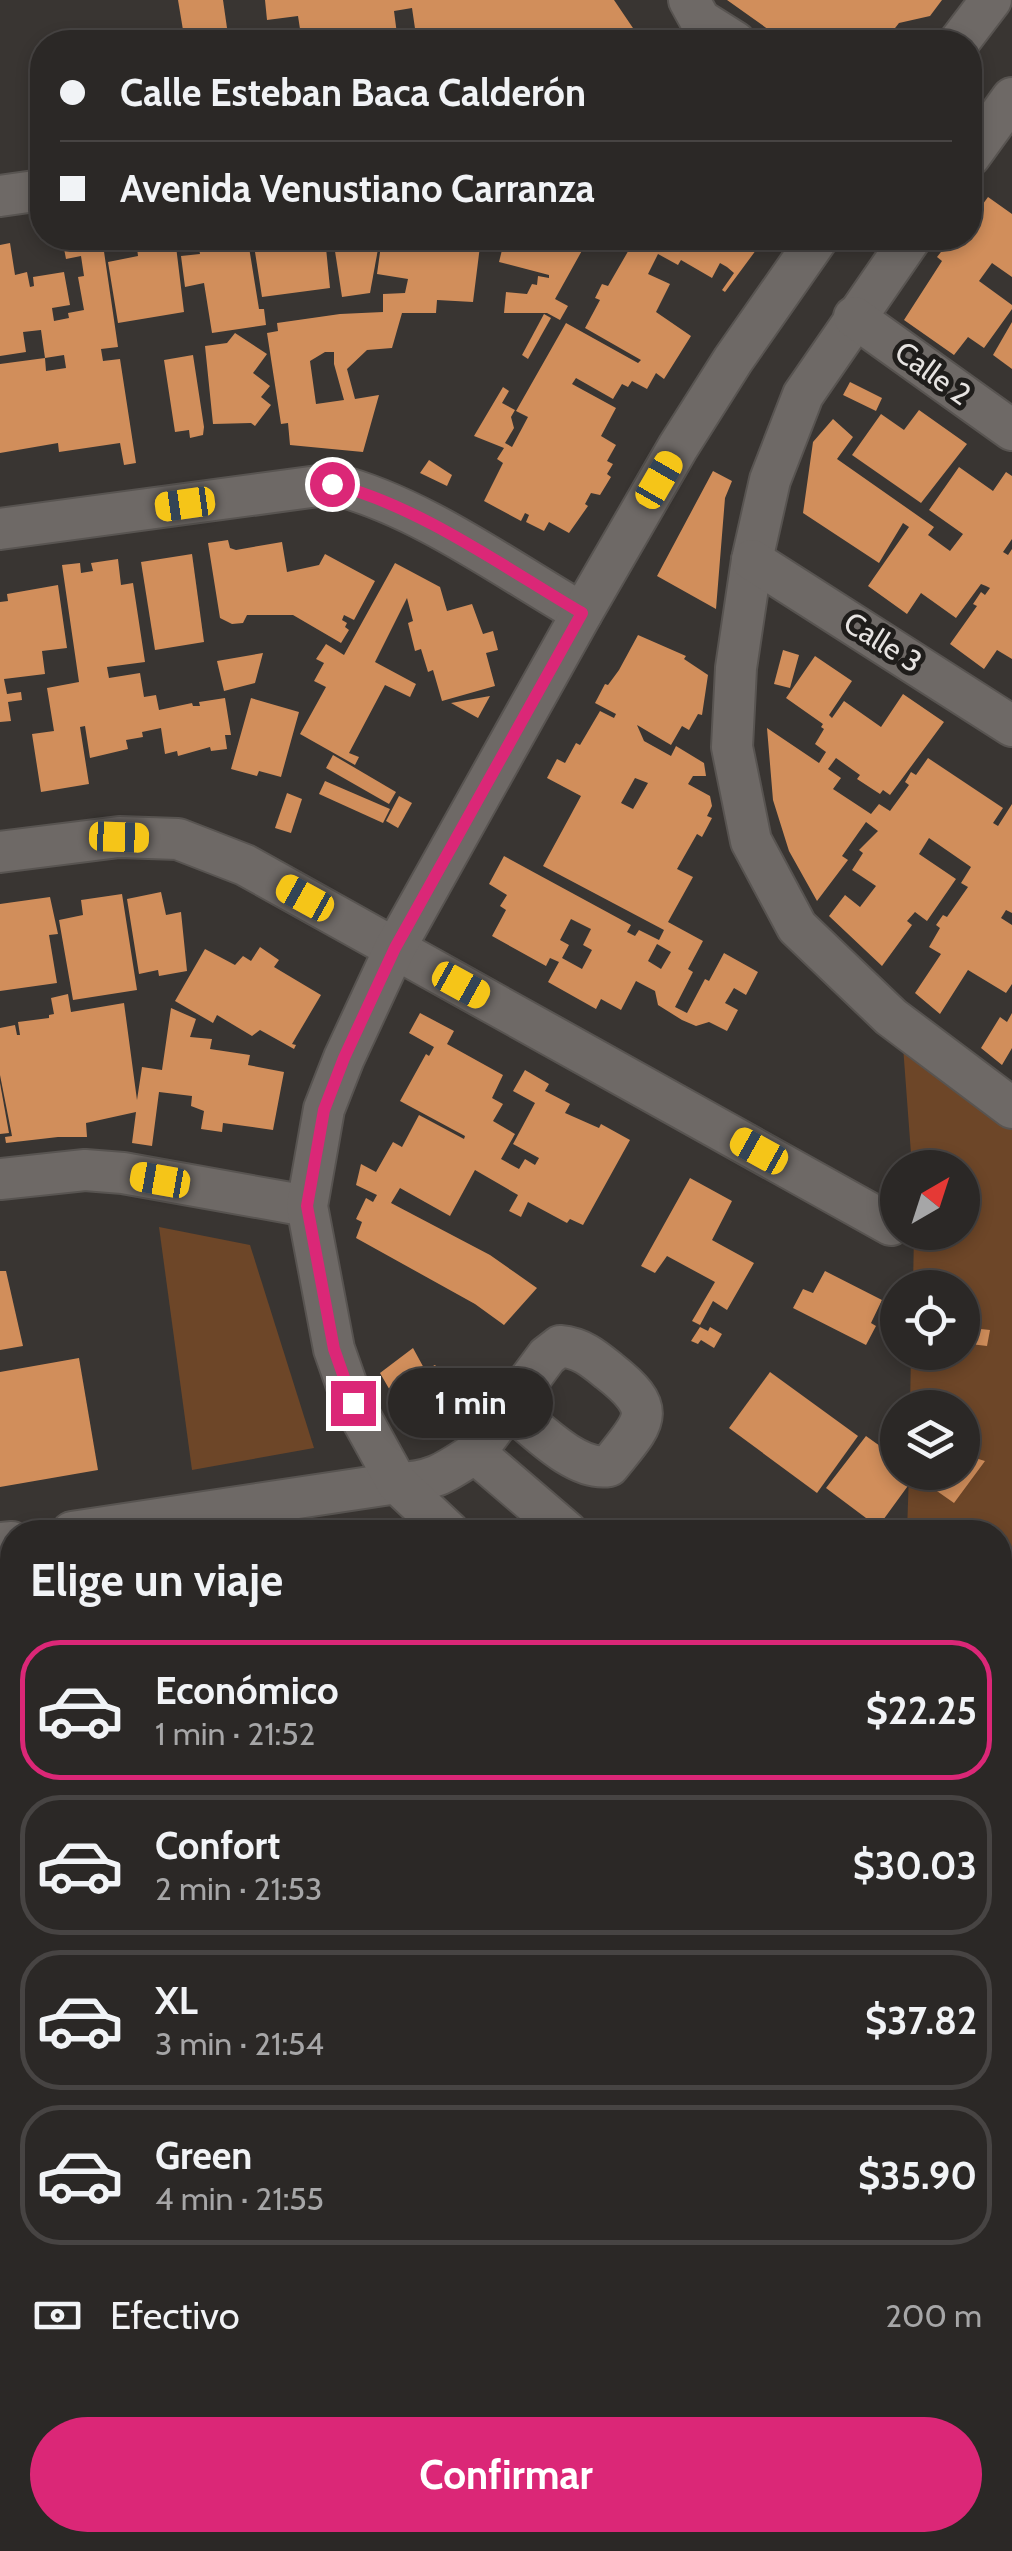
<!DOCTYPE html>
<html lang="es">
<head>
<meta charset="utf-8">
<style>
	:root { --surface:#2b2826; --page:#33302e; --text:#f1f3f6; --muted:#a6a6a7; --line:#474443; --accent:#db2777 }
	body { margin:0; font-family:Cabin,sans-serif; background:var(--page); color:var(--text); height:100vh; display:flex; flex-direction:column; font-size:38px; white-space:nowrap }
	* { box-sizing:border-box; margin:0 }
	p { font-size:32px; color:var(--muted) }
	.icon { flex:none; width:55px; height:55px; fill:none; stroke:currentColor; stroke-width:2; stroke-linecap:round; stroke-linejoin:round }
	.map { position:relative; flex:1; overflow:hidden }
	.side { position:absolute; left:0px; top:1520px; width:1012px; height:1032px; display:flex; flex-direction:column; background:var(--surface); border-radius:40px 40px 0 0; box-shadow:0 5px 15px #0003,0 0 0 2px var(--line) }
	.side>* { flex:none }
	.hud { position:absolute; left:30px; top:30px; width:952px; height:220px; border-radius:40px; box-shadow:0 5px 15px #0003,0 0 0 2px var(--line); display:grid; align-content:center; height:220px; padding:0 30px; background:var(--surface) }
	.needle { width:65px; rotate:39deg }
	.buttons { position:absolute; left:880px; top:1150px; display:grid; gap:20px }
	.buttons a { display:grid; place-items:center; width:100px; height:100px; border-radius:50%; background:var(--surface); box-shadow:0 5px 15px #0003,0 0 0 2px var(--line); font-size:50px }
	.end { position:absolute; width:45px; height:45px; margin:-22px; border:12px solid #db2777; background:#fff; box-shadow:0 0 0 5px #fff }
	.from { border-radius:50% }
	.bubble { position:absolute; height:70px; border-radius:35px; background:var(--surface); box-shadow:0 5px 15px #0003,0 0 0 2px var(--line); font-size:32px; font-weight:700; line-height:70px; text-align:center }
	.car { position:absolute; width:30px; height:60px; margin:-30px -15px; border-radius:12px; box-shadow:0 0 8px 2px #0007; background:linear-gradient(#f5c518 24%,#345 0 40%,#f5c518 0 76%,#345 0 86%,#f5c518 0) }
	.hud b { display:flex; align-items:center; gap:35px; height:95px; font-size:38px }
	.hud b+b { border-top:2px solid var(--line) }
	.hud i { width:25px; height:25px; background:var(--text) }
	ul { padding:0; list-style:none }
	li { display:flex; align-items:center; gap:30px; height:140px; margin:0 20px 15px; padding:0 10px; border:5px solid var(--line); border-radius:40px }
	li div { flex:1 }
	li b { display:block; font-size:38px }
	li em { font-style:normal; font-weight:700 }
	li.selected { border-color:var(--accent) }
	li>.icon { width:90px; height:90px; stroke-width:1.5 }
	h2 { padding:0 30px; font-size:45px; line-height:120px }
	.pay { display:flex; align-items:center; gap:25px; height:110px; padding:0 30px; font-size:38px }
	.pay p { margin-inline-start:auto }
	.cta { display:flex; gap:20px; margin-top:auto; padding:20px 30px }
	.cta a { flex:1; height:115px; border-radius:60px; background:var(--accent); color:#fff; font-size:40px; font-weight:700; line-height:115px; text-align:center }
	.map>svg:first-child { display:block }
</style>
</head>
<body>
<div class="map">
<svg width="1012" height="2551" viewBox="0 0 1012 2551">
	<rect width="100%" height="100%" fill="#393532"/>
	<g fill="#6d4628">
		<path d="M 903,1046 L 1012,1128 L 1012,1593 L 1000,1588 L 1000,1532 L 907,1532 L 909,1473 L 962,1472 L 962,1408 L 910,1407 L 911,1353 L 962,1352 L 962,1288 L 913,1287 L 914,1233 L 962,1232 L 962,1168 L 912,1167 Z"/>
		<path d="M 159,1227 L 250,1245 L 314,1448 L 192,1470 Z"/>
		<path d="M 12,1575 L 12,2435 L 0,2362 L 0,1578 Z"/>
		<path d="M 31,2540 L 158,2540 L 160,2551 L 33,2551 Z"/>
	</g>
	<g fill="#d18e5b" fill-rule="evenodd">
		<path d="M 178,0 L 223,0 L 229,42 L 185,42 Z"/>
		<path d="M 265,0 L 614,0 L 635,31 L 575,42 L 417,42 L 412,8 L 394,11 L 398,42 L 302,42 L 298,16 L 267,20 Z"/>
		<path d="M 727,0 L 942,0 L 930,16 L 899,23 L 884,42 L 786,42 Z"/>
		<path d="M 988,197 L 1012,214 L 1012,277 L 992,263 L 979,281 L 1012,305 L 1012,309 L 984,348 L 968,337 L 954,355 L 904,320 L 942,261 L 937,257 L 952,238 L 970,238 L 970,216 L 972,213 L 975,215 Z"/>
		<path d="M 62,238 L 102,238 L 118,347 L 101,349 L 103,361 L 120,359 L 136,463 L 124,465 L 120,443 L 59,452 L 58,443 L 0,453 L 0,364 L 45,358 L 41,330 L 23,332 L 26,352 L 0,356 L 0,245 L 10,243 L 15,275 L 27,272 L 30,287 L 34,286 L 33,277 L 64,272 L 70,305 L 52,308 L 54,321 L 69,318 L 68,313 L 84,310 L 78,277 L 84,276 L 81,256 L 66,259 ZM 64,355 L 66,368 L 46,371 L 45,358 Z"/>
		<path d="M 159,238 L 175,238 L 184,312 L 118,323 L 108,262 L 138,256 L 136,240 Z"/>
		<path d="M 197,238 L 325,238 L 330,288 L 262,297 L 253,239 L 248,241 L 259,309 L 264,309 L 266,325 L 212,333 L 204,283 L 185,287 L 181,256 L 200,254 Z"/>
		<path d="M 333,238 L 380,238 L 370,293 L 342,297 Z"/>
		<path d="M 382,238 L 481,238 L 473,302 L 437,300 L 436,313 L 402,313 L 392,348 L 367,350 L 347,369 L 355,399 L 379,395 L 363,452 L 290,445 L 288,423 L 281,424 L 267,333 L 278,331 L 277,323 L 340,314 L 383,312 L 383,294 L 405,293 L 408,279 L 377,274 ZM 325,352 L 334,352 L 334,364 L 344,400 L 316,404 L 310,361 Z"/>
		<path d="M 505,238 L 589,238 L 555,299 L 568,306 L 560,320 L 547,313 L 504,313 L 506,292 L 527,294 L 532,284 L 537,285 L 538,276 L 549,278 L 549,275 L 499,262 Z"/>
		<path d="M 627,238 L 765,238 L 725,292 L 722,290 L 734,273 L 727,267 L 720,263 L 712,278 L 681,260 L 678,265 L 658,254 L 648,274 L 670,284 L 656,312 L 691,336 L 664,379 L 656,373 L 647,389 L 632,381 L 628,387 L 622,384 L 613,399 L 576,378 L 572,384 L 616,408 L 601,436 L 616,445 L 607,461 L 613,464 L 607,474 L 611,477 L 600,495 L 591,493 L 585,504 L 588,506 L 569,533 L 549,522 L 544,531 L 526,522 L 529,515 L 525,513 L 521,521 L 484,501 L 503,463 L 497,459 L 504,448 L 474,436 L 503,387 L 509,391 L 502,403 L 515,410 L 511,417 L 514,428 L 505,443 L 512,447 L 528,417 L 516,411 L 566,323 L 638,363 L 641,360 L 585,328 L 600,300 L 595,298 L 602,284 L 608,286 L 634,241 Z"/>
		<path d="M 544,314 L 551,318 L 528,359 L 522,355 Z"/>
		<path d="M 1012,322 L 1012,369 L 993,355 Z"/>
		<path d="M 235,333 L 267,354 L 253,373 L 270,386 L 261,397 L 271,405 L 255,426 L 251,423 L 213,424 L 205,346 L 227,343 Z"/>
		<path d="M 193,355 L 204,427 L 203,435 L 190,438 L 189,430 L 175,432 L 164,360 Z"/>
		<path d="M 850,382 L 882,398 L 876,411 L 843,395 Z"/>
		<path d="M 919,410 L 967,444 L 921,503 L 852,455 L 881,414 L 904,430 Z"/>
		<path d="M 833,419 L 853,437 L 837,459 L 934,527 L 928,535 L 950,551 L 963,534 L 929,510 L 959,467 L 993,491 L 1006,472 L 1012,476 L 1012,539 L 1003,552 L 1008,555 L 1012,549 L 1012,659 L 997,650 L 984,669 L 950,644 L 977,606 L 973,604 L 981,592 L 985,595 L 990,588 L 986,586 L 981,584 L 956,618 L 921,593 L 907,614 L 868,586 L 909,527 L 903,523 L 879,563 L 803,513 L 813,442 Z"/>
		<path d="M 429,460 L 452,475 L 447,486 L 420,473 Z"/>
		<path d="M 713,471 L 732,481 L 725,498 L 716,609 L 657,576 Z"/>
		<path d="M 228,540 L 230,548 L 236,550 L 282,542 L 287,572 L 319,565 L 325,554 L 375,581 L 354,620 L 344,615 L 342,620 L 347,623 L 345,627 L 349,630 L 341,643 L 293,615 L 247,615 L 243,623 L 232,624 L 220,618 L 208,543 Z"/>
		<path d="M 192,554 L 204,642 L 155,650 L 141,562 Z"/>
		<path d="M 118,559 L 121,585 L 133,583 L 145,662 L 107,667 L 109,678 L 140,673 L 144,697 L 156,695 L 159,710 L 192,703 L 193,706 L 200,706 L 199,702 L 225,698 L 231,735 L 225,735 L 227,749 L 211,751 L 210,747 L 178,756 L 177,751 L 165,754 L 161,728 L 142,732 L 143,737 L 126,740 L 128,749 L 90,758 L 85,726 L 80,727 L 89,784 L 41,792 L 32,734 L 54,731 L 47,688 L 79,682 L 62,565 L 80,563 L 81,573 L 93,571 L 91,563 Z"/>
		<path d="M 395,563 L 440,587 L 447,611 L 472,604 L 483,634 L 493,631 L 498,650 L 486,653 L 495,686 L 442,701 L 433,670 L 428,672 L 421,649 L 415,651 L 408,623 L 413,621 L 407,598 L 375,662 L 416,684 L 410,697 L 385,685 L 349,753 L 359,757 L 355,765 L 300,734 L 326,687 L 314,681 L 324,663 L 316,659 L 326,644 L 344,655 Z"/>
		<path d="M 58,585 L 67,648 L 42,651 L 45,674 L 4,679 L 7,694 L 21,692 L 22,700 L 8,702 L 11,721 L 0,722 L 0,602 L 8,601 L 7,594 Z"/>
		<path d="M 638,635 L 686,656 L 684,659 L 708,675 L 702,715 L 698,714 L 689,730 L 682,726 L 671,745 L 637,725 L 644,741 L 671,756 L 676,746 L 704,763 L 706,776 L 693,776 L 688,784 L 710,796 L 712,806 L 707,816 L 712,818 L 702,837 L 697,834 L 677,869 L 693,877 L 668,922 L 703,941 L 688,969 L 693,972 L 675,1007 L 687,1013 L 705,979 L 709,981 L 724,953 L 758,972 L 746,995 L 734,988 L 725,1003 L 738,1010 L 727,1031 L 709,1022 L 696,1026 L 682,1020 L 658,1005 L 655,991 L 636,981 L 621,1010 L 601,999 L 596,1009 L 548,982 L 559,962 L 550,958 L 546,966 L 492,936 L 506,910 L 500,906 L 507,895 L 489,884 L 504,856 L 631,925 L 627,932 L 635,936 L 639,930 L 659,940 L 664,930 L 543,866 L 581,796 L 547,778 L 557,759 L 565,763 L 576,743 L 580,745 L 600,711 L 614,718 L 616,714 L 595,703 L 605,684 L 608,685 L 619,670 ZM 635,778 L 648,783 L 633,809 L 621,803 ZM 571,919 L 591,929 L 583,945 L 592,950 L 582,969 L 562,958 L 569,945 L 560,940 ZM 657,944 L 671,952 L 661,969 L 648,961 Z"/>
		<path d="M 783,650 L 799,655 L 790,688 L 774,684 Z"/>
		<path d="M 263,653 L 255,683 L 224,691 L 217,661 Z"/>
		<path d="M 815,656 L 852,681 L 829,715 L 832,718 L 844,701 L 881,727 L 903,694 L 944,722 L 890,795 L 883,790 L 880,794 L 857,779 L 860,775 L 836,758 L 828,769 L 841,778 L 833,789 L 871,814 L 879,804 L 890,811 L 909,785 L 905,782 L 911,772 L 916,775 L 928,758 L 1003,808 L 993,823 L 998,826 L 1012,804 L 1012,913 L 1006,910 L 1001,918 L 1012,925 L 1012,984 L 1006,993 L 968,970 L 940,1014 L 915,993 L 941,954 L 929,947 L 940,928 L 936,925 L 943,915 L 947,917 L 968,887 L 961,883 L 971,867 L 929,838 L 919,854 L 956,879 L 927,921 L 915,912 L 907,921 L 912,925 L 882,966 L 829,916 L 845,895 L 860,907 L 876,886 L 852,870 L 863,853 L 859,850 L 878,831 L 866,822 L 842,856 L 848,860 L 817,901 L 789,851 L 773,800 L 767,728 L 819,763 L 826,752 L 815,744 L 824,729 L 821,727 L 823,724 L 786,698 Z"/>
		<path d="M 490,696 L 478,718 L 451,703 Z"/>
		<path d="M 251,698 L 299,712 L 281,777 L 259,771 L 257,776 L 231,769 Z"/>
		<path d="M 333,755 L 396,792 L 389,804 L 326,768 Z"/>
		<path d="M 325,781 L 390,809 L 383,823 L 319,794 Z"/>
		<path d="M 287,793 L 302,799 L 291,833 L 275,828 Z"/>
		<path d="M 399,796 L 412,803 L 398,828 L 386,821 Z"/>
		<path d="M 161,892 L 166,915 L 181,912 L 187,971 L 159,976 L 158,970 L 139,974 L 127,899 Z"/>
		<path d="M 122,894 L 137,990 L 73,1000 L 59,920 L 83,915 L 81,900 Z"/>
		<path d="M 50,897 L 58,934 L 49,935 L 57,983 L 0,991 L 0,904 Z"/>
		<path d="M 260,947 L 279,960 L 274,967 L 321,995 L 292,1044 L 296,1045 L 294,1049 L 260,1030 L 252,1036 L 217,1015 L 213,1023 L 175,1001 L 205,949 L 235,965 L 243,956 L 251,961 Z"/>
		<path d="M 68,994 L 71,1012 L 124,1003 L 137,1100 L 142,1067 L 162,1070 L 171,1008 L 196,1019 L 190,1037 L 212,1039 L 210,1049 L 250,1055 L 248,1065 L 284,1072 L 273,1130 L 223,1123 L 222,1132 L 201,1129 L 204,1111 L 191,1106 L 192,1096 L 159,1092 L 152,1146 L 132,1143 L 136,1112 L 86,1123 L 87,1137 L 58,1137 L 6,1143 L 5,1137 L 12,1136 L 0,1075 L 0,1028 L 15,1025 L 17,1035 L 20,1035 L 18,1022 L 49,1018 L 49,1015 L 54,1014 L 51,998 Z"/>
		<path d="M 420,1013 L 454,1031 L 447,1044 L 503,1075 L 492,1098 L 503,1104 L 493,1121 L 515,1134 L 501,1159 L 519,1169 L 525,1159 L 535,1165 L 539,1158 L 513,1144 L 535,1103 L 513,1091 L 525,1070 L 549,1084 L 545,1091 L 570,1104 L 565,1113 L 599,1128 L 601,1124 L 630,1140 L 583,1225 L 570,1219 L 567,1223 L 528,1202 L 521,1217 L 509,1211 L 518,1195 L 475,1170 L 450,1216 L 400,1188 L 391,1203 L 490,1255 L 537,1288 L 504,1325 L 475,1304 L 356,1238 L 362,1222 L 356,1219 L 366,1198 L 373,1202 L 377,1195 L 356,1185 L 361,1164 L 376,1172 L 393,1142 L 402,1147 L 419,1115 L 464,1139 L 465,1136 L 400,1101 L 426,1054 L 429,1056 L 434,1047 L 409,1033 Z"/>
		<path d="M 1012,1013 L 1012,1048 L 1002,1065 L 981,1048 L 1000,1017 L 1007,1022 Z"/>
		<path d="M 0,1083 L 9,1133 L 0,1134 Z"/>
		<path d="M 690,1178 L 732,1201 L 712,1240 L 754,1263 L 727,1310 L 713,1301 L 700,1325 L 692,1321 L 715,1282 L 667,1256 L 655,1273 L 641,1266 Z"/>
		<path d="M 0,1271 L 6,1271 L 23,1346 L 0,1350 Z"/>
		<path d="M 825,1271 L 882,1300 L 871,1323 L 876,1326 L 866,1345 L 793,1308 L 803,1289 L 813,1293 Z"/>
		<path d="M 700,1327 L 708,1331 L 710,1327 L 722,1334 L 714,1348 L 701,1340 L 698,1344 L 691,1341 Z"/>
		<path d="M 962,1327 L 990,1330 L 987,1346 L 962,1343 Z"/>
		<path d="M 413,1348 L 425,1370 L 435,1365 L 453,1386 L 414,1432 L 380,1373 Z"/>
		<path d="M 79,1358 L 98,1470 L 0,1487 L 0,1372 Z"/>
		<path d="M 770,1372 L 858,1436 L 817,1493 L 729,1428 Z"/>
		<path d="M 891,1431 L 898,1436 L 898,1472 L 918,1472 L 878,1527 L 826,1488 L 866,1436 L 880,1446 Z"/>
		<path d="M 962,1454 L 985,1461 L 954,1503 L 924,1482 L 929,1472 L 962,1472 Z"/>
		<path d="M 1012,2139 L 1012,2203 L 1000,2192 L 1000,2153 Z"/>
		<path d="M 12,2291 L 12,2319 L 3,2320 L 0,2293 Z"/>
		<path d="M 12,2324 L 12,2492 L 8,2493 L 6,2486 L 0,2486 L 0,2326 Z"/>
		<path d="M 492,2540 L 534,2540 L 536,2551 L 494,2551 Z"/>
		<path d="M 544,2540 L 571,2540 L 572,2551 L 546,2551 Z"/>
		<path d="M 587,2540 L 642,2540 L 643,2551 L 577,2551 L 588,2547 Z"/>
		<path d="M 646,2540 L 691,2540 L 692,2551 L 648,2551 Z"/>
		<path d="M 696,2540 L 803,2540 L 805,2551 L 697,2551 Z"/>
		<path d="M 809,2540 L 853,2540 L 855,2551 L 810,2551 Z"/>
		<path d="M 916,2540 L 961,2540 L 962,2551 L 917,2551 Z"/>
	</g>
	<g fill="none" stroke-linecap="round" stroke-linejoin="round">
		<g stroke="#585451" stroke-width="44">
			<g id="minor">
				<path d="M 689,0 L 700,20 L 735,42"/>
				<path d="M 959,42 L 991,0"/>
				<path d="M 970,156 L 1012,98"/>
				<path d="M 0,196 L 42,190"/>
				<path d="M 911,238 L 803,395 L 770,480 L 752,560 L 736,668 L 732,747 L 751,841 L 797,927 L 891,1017 L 1012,1108"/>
				<path d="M 854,317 L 1012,430"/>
				<path d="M 0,529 L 333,484 C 420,506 504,568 582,613"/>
				<path d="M 752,560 L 1012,726"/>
				<path d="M 0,852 L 119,837 L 178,839 L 245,865 L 891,1225"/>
				<path d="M 0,1179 L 85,1170 L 123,1173 L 307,1206"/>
				<path d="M 475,1453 L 547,1356 L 560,1346 C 581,1348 593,1358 609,1371 C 660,1411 645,1421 609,1466 C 576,1472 535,1428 510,1408"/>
				<path d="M 72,1532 L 397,1483 C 433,1482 446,1472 475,1453 L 567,1532"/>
				<path d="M 449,1532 L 397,1483 L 353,1403 L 334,1349 L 307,1206 L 324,1109 L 344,1058 L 395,948 L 582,613 L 678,447 L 733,360 L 818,238"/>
				<path d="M 0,1543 L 12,1542"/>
				<path d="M 1000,1997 L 1012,2007"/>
				<path d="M 1000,2387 L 1012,2380"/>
				<path d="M 1000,2487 L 1012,2460"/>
			</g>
		</g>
		<use href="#minor" stroke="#6e6966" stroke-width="40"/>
	</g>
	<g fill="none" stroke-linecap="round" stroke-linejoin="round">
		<path stroke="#db2777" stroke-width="12" d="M 332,484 C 418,505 505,568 582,613 L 395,948 L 344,1058 L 324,1110 L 307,1206 L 334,1349 L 353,1403"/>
	</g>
	<g text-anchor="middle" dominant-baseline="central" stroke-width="10" stroke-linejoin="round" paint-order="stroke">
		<g font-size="30" fill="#e6e3e1" stroke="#1f1d1b">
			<text transform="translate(933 373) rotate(36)">Calle 2</text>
			<text transform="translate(883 642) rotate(32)">Calle 3</text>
		</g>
	</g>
</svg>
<div class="buttons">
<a><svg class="needle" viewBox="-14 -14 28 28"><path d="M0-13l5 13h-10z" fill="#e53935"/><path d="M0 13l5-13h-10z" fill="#a6a6a7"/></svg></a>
<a><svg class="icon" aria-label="locate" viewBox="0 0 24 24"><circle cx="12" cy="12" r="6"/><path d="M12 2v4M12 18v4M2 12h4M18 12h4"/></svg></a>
<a><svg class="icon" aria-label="layers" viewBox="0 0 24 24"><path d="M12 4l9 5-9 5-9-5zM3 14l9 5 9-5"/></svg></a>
</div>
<i class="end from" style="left:332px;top:484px"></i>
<i class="end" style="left:353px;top:1403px"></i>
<div class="bubble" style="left:388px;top:1368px;width:165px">1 min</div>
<i class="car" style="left:659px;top:480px;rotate:30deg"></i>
<i class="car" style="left:185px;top:504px;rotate:262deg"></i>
<i class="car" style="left:119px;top:837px;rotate:92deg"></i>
<i class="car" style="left:305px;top:898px;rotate:299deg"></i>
<i class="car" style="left:461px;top:985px;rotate:119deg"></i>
<i class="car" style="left:759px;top:1151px;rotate:299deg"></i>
<i class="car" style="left:160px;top:1180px;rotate:280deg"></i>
<div class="hud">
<b><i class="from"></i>Calle Esteban Baca Calderón</b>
<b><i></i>Avenida Venustiano Carranza</b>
</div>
<section class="side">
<h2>Elige un viaje</h2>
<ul>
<li class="selected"><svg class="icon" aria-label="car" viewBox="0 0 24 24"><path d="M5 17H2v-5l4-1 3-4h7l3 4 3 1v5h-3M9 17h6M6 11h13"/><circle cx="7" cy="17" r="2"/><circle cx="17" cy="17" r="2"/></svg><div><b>Económico</b><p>1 min · 21:52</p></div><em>$22.25</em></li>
<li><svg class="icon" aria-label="car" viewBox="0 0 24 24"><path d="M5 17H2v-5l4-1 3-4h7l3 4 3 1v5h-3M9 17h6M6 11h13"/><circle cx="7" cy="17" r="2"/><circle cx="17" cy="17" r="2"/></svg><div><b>Confort</b><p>2 min · 21:53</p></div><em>$30.03</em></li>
<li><svg class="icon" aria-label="car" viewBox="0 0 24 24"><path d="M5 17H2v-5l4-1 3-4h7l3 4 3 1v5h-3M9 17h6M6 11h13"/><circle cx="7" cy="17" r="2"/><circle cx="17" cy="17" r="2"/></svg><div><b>XL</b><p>3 min · 21:54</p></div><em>$37.82</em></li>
<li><svg class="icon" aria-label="car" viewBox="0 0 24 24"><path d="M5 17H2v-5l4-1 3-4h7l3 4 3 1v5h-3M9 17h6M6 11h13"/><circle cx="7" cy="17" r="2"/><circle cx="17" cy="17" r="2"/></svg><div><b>Green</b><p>4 min · 21:55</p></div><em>$35.90</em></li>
</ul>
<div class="pay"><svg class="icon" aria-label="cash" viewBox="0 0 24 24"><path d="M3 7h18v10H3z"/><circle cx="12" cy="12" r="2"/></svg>Efectivo<p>200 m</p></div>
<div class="cta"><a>Confirmar</a></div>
</section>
</div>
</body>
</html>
